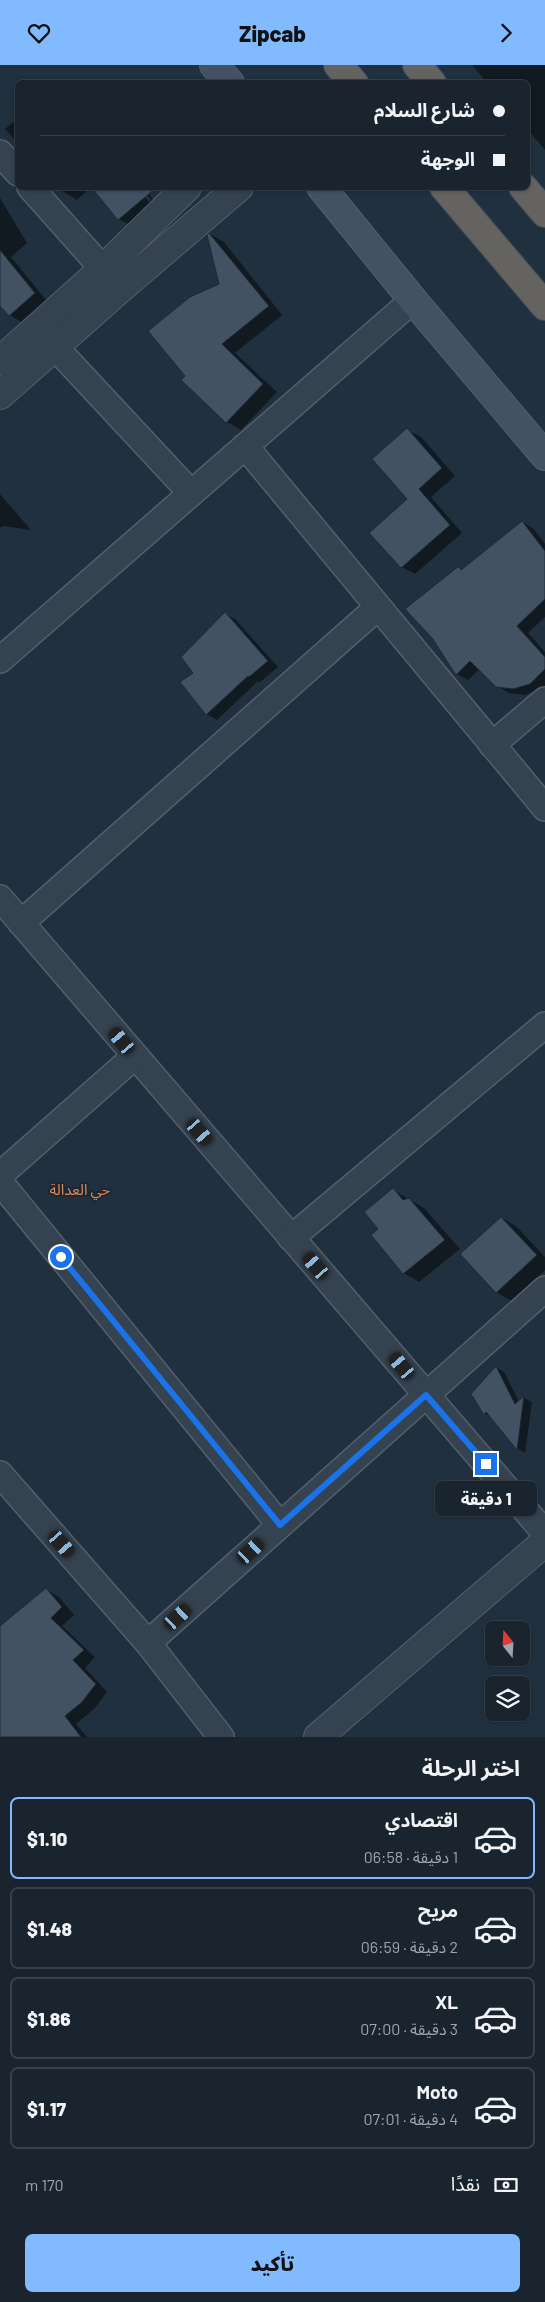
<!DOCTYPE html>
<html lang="ar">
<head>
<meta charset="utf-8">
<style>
	:root { --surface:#19242f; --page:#222c37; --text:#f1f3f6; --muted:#9fa4aa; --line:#37414b; --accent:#81baff }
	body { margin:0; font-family:Barlow,"Noto Sans Arabic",sans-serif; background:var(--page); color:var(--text); direction:rtl; height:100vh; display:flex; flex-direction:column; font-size:19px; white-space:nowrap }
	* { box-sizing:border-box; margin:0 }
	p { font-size:16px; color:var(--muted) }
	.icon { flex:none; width:28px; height:28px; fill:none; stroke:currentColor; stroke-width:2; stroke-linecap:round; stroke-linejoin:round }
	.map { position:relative; height:1672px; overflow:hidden; direction:ltr }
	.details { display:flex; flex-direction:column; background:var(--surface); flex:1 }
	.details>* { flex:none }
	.banner { position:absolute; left:15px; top:15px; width:515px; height:110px; border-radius:8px; box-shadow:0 1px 4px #0004,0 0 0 1px var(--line); direction:rtl; display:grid; align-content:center; height:110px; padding:0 25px; background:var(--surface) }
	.needle { width:32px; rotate:342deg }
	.tools { position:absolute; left:485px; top:1556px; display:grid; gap:10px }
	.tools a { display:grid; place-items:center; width:45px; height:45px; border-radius:8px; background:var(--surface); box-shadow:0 1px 4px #0004,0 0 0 1px var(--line); font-size:25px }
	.end { position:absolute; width:22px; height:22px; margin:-11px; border:6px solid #1a73e8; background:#fff; box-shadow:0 0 0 2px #fff }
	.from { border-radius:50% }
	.bubble { position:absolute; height:35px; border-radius:8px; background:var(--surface); box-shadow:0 1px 4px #0004,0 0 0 1px var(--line); font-size:16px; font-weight:800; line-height:35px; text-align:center; direction:rtl }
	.car { position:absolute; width:15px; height:30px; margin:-15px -8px; border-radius:6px; box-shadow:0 0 4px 1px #0007; background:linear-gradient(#222 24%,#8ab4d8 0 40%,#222 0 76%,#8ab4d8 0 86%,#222 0) }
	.banner b { display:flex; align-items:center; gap:18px; height:48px; font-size:19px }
	.banner b+b { border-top:1px solid var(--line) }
	.banner i { width:12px; height:12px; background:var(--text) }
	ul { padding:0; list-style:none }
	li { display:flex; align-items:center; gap:15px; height:82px; margin:0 10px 8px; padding:0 15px; border:2px solid var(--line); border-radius:8px }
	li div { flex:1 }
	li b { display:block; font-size:19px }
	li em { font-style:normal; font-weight:800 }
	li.current { border-color:var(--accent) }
	li>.icon { width:45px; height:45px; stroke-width:1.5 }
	h2 { padding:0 25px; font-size:22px; line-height:60px }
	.pay { display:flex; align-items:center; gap:12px; height:55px; padding:0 25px; font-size:19px }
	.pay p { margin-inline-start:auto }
	.action { display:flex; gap:10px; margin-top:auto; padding:10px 25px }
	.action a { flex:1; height:58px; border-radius:8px; background:var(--accent); color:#111; font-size:20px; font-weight:800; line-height:58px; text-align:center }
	header { display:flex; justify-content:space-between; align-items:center; height:65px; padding:0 25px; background:var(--accent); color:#111; font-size:22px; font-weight:800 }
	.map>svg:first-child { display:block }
</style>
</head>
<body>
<header><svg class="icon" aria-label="forward" viewBox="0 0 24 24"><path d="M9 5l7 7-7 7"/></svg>Zipcab<svg class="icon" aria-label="heart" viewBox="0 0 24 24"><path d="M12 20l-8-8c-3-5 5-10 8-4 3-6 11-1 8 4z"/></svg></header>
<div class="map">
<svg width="545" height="1672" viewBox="0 0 545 1672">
	<rect width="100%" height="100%" fill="#21303f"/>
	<g fill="#0007">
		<path d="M 472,0 L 545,0 L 545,85 L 528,65 L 528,18 L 487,18 Z"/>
		<path d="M 18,53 L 18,78 L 5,64 Z"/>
		<path d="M 55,122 L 91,122 L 77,135 Z"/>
		<path d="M 137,122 L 149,137 L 151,135 L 140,122 L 143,122 L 156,138 L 130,160 L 119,154 Z"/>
		<path d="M 0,133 L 27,178 L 11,192 L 46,235 L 21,257 L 10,250 L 0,239 Z"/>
		<path d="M 210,169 L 224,177 L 282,250 L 235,288 L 277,327 L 241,365 L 227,357 L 186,311 L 220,220 Z"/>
		<path d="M 407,365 L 421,372 L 455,411 L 431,432 L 462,468 L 415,509 L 402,502 L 409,434 Z"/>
		<path d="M 0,429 L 31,465 L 3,461 L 0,463 Z"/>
		<path d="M 522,457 L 534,464 L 545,479 L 545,552 L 528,568 L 545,587 L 545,622 L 525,630 L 509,628 L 497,621 L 480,604 L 468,615 L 457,609 L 459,503 L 463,505 Z"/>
		<path d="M 226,549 L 236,555 L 278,602 L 260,617 L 258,616 L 217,655 L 207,649 L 194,608 Z"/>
		<path d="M 393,1125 L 424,1143 L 460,1184 L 419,1217 L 404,1208 L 380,1164 Z"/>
		<path d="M 502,1153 L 517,1162 L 545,1192 L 545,1205 L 512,1236 L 496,1227 Z"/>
		<path d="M 496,1302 L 504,1307 L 519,1337 L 524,1333 L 532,1337 L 525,1388 L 518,1384 L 493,1353 L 485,1349 Z"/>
		<path d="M 46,1524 L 59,1532 L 74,1550 L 62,1561 L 95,1592 L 85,1603 L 107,1627 L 95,1643 L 76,1659 L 87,1672 L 0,1672 L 0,1562 Z"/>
	</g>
	<g fill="#425263" stroke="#1d2936">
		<path d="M 91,122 L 157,122 L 118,155 Z"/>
		<path d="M 209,168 L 269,241 L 222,279 L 263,319 L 226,358 L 181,315 L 185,311 L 148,266 L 190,232 L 219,219 L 207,170 Z"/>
		<path d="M 0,185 L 35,228 L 9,251 L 0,241 Z"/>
		<path d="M 407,363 L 442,403 L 419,424 L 450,460 L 401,503 L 369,468 L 407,434 L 372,394 Z"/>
		<path d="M 522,456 L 545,486 L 545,534 L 517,561 L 545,592 L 545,604 L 530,619 L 513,624 L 496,622 L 470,596 L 456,610 L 432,573 L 405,544 L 459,501 L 461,505 Z"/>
		<path d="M 225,547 L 268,596 L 249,612 L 248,611 L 206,650 L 180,617 L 193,608 L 181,592 Z"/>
		<path d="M 393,1123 L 403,1135 L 409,1133 L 445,1175 L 403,1209 L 371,1170 L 378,1164 L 364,1147 Z"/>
		<path d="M 501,1152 L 537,1190 L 496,1228 L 460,1189 Z"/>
		<path d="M 496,1301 L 515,1339 L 524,1331 L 517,1385 L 486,1347 L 484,1350 L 471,1329 Z"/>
		<path d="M 46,1523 L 62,1542 L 51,1553 L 84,1585 L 73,1595 L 96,1619 L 82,1637 L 65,1651 L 81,1672 L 0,1672 L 0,1561 Z"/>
	</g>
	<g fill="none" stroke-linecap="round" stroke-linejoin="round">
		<g stroke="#545f6d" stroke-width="28">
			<g id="minor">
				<path d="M 0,88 L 18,108"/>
				<path d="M 30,122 L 103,204"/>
				<path d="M 55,282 L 191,428"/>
				<path d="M 245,381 L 545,743"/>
				<path d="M 0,595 L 413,235"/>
				<path d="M 492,680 L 545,635"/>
				<path d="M 0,833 L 545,1468"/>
				<path d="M 21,858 L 378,542"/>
				<path d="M 0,1110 L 135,991"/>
				<path d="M 0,1117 L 280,1460"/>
				<path d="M 291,1173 L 545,960"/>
				<path d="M 0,1409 L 148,1578 L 221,1672"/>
				<path d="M 148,1578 L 545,1224"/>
			</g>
		</g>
		<g stroke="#545f6d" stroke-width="30">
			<g id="tertiary">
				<path d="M 0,296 L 103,204 L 187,122"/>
				<path d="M 0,330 L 121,223 L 239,122"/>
				<path d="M 318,1672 L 545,1477"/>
			</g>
		</g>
		<g stroke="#545f6d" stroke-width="30">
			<g id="secondary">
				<path d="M 214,0 L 230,18"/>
				<path d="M 321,122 L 413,235 L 545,391"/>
			</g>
		</g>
		<g stroke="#414c5a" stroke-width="30">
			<g id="trunk">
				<path d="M 338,0 L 354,18"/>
				<path d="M 417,0 L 432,18"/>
				<path d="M 444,122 L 545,241"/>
				<path d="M 523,122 L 545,148"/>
			</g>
		</g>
		<use href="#minor" stroke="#35424f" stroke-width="25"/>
		<use href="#tertiary" stroke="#35424f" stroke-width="28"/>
		<use href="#secondary" stroke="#435162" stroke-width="28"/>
		<use href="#trunk" stroke="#646360" stroke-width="28"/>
	</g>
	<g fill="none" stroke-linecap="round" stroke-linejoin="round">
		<path stroke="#1a73e8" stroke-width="6" d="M 61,1192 L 280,1460 L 426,1330 L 486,1399"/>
	</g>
	<g text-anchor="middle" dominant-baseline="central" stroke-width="4" stroke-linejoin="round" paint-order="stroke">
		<g font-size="15" fill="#de8958" stroke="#1b2734">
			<text x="80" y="1124">حي العدالة</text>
		</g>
	</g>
</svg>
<div class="tools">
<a><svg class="needle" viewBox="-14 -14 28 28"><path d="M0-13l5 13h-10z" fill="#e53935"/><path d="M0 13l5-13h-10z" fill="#9fa4aa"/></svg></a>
<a><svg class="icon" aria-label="layers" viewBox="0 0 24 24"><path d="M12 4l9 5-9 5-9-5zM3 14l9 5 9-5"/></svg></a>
</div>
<i class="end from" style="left:61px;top:1192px"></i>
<i class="end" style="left:486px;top:1399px"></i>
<div class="bubble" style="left:435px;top:1416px;width:102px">1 دقيقة</div>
<i class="car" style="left:122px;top:976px;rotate:320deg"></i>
<i class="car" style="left:200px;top:1067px;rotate:139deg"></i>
<i class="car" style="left:316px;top:1201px;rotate:319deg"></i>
<i class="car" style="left:402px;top:1301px;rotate:320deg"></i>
<i class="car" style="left:62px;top:1479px;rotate:139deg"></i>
<i class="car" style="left:251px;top:1486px;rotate:48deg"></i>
<i class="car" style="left:178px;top:1552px;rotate:48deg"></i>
<div class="banner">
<b><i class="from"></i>شارع السلام</b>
<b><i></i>الوجهة</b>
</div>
</div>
<section class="details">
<h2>اختر الرحلة</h2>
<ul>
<li class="current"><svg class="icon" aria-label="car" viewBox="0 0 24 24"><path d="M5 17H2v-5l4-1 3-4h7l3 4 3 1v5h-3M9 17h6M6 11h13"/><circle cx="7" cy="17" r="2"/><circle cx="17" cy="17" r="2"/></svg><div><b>اقتصادي</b><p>1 دقيقة · 06:58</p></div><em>$1.10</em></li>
<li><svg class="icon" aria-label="car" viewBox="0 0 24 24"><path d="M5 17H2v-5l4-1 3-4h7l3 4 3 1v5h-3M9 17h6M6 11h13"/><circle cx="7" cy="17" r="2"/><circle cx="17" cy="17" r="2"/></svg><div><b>مريح</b><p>2 دقيقة · 06:59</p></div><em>$1.48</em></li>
<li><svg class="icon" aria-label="car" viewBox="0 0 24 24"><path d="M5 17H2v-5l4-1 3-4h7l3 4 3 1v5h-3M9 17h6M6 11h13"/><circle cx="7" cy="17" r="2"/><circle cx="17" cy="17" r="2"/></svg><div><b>XL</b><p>3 دقيقة · 07:00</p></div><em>$1.86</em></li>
<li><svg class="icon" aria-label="car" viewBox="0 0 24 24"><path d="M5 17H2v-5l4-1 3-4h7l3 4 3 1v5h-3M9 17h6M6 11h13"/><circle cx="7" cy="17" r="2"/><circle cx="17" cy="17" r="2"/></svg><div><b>Moto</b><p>4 دقيقة · 07:01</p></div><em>$1.17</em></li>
</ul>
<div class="pay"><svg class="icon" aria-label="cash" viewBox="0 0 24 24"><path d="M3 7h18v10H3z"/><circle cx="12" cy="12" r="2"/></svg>نقدًا<p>170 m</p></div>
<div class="action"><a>تأكيد</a></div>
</section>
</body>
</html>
